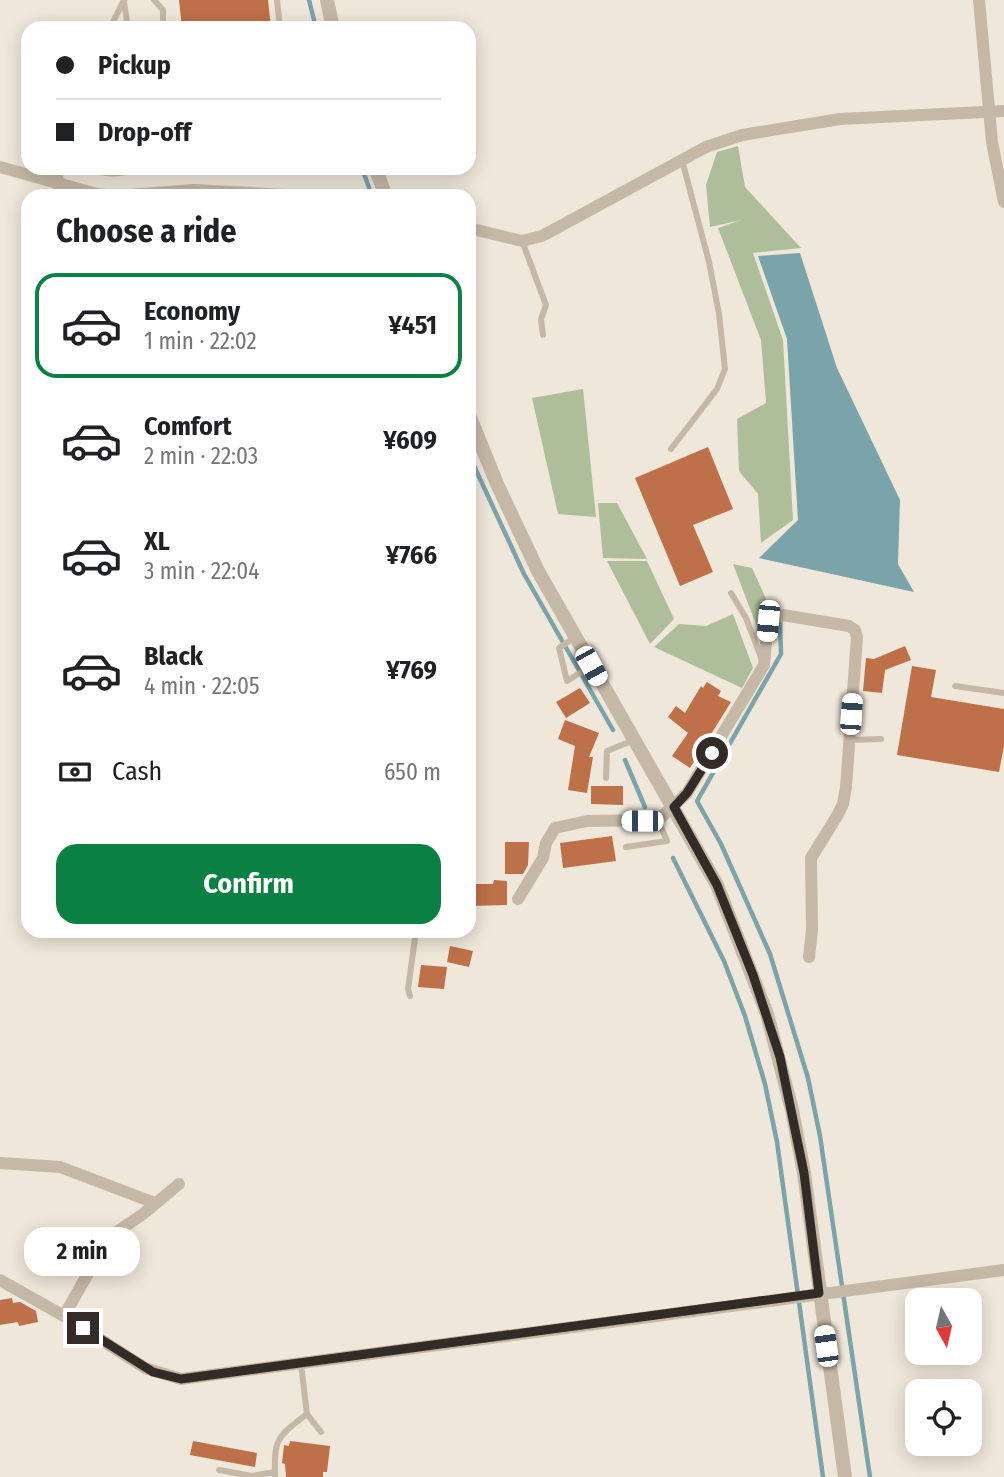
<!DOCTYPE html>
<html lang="en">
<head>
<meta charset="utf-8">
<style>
	:root { --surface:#fff; --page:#f6f6f6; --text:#202124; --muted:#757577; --line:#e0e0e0; --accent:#0b8043 }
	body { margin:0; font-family:"Fira Sans Condensed",sans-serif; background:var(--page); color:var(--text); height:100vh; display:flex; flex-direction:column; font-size:26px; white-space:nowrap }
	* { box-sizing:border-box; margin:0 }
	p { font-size:23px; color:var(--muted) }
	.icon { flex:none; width:38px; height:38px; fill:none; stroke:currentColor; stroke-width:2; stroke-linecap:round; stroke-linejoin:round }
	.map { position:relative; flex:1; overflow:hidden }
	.sheet { position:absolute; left:21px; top:189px; width:455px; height:749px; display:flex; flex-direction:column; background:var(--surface); border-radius:21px; box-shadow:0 4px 18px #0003 }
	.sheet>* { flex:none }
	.hud { position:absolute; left:21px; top:21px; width:455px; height:154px; border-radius:21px; box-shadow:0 4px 18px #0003; display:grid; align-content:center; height:154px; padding:0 35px; background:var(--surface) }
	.needle { width:46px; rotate:172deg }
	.controls { position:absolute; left:905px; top:1288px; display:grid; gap:14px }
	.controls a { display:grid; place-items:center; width:77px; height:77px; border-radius:14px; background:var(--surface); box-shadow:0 4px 18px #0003; font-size:35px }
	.end { position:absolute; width:32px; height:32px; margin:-16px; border:9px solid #332b26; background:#fff; box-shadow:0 0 0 4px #fff }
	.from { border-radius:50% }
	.bubble { position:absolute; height:49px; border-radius:21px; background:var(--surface); box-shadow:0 4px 18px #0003; font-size:23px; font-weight:700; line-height:49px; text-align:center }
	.car { position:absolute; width:21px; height:42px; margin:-21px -10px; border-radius:9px; box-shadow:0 0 5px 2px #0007; background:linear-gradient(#fff 24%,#345 0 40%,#fff 0 76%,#345 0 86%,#fff 0) }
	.hud b { display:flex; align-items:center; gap:24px; height:66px; font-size:26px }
	.hud b+b { border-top:2px solid var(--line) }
	.hud i { width:18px; height:18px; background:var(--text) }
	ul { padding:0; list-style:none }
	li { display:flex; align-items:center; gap:21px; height:105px; margin:0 14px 10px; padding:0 21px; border:4px solid transparent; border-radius:21px }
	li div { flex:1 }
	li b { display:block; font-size:26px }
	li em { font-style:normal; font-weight:700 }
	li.active { border-color:var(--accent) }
	li>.icon { width:63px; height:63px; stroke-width:1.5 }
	h2 { padding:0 35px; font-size:32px; line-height:84px }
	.pay { display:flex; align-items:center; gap:18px; height:77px; padding:0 35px; font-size:26px }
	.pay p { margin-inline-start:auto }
	.primary-button { display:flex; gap:14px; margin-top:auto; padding:14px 35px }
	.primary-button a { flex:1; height:80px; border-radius:21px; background:var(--accent); color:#fff; font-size:28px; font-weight:700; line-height:80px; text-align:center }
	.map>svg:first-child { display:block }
</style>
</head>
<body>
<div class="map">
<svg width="1004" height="1477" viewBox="0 0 1004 1477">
	<rect width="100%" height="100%" fill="#efe7d9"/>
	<g fill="#aebd9a">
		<path d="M 738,146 L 745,187 L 801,248 L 753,253 L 783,340 L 793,520 L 761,543 L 758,494 L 739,471 L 737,419 L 766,403 L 761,340 L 718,228 L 741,220 L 710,227 L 706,185 L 717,152 Z"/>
		<path d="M 583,389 L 596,517 L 558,514 L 532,398 Z"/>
		<path d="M 598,503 L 617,503 L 647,559 L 603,558 Z"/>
		<path d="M 607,561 L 647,561 L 674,619 L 650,644 Z"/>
		<path d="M 733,564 L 752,568 L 768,603 L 762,640 Z"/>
		<path d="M 733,614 L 753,668 L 742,688 L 654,647 L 679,624 L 706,626 Z"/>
	</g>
	<path fill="#7aa3aa" d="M 800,253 L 837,368 L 900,500 L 898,564 L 914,592 L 759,558 L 798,520 L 787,339 L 758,256 Z"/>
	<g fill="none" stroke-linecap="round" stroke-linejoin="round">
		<g stroke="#7aa3aa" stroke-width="4.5">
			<path d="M 309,0 L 316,28"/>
			<path d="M 362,168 L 372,196"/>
			<path d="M 469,455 L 524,574 L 613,730"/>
			<path d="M 780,622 L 781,654 L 697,801 L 721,844 L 770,954 L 808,1078 L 820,1136 L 870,1477"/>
			<path d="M 625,760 L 645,807"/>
			<path d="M 673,858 L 724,961 L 745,1016 L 765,1084 L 777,1142 L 823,1477"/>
		</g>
	</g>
	<g fill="#be7048">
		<path d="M 179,0 L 268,0 L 271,28 L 182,28 Z"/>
		<path d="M 708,447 L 733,509 L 693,525 L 713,572 L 680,586 L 635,478 Z"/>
		<path d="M 905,646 L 911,660 L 885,670 L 882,693 L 863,691 L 866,658 L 874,659 Z"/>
		<path d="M 912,666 L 936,670 L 931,697 L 1004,709 L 1004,746 L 999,772 L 897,755 Z"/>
		<path d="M 707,682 L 721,691 L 718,696 L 731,702 L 690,768 L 672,756 L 688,733 L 668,717 L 676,706 L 685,713 L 701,686 L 703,688 Z"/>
		<path d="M 580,688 L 590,703 L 566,718 L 556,702 Z"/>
		<path d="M 565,720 L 599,733 L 589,757 L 593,757 L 587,793 L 568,790 L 575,746 L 558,739 Z"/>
		<path d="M 591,786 L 623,786 L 623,805 L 591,804 Z"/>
		<path d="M 612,836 L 616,861 L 563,868 L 560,843 Z"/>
		<path d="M 505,842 L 529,842 L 528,865 L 523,874 L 505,874 Z"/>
		<path d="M 494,880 L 507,881 L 507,905 L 469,906 L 469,884 L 493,884 Z"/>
		<path d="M 450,946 L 473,951 L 469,967 L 447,962 Z"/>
		<path d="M 421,965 L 447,967 L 444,989 L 418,987 Z"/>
		<path d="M 12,1298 L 13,1303 L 20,1302 L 36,1311 L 38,1322 L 19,1326 L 18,1322 L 0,1325 L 0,1300 Z"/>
		<path d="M 193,1441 L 257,1453 L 255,1467 L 190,1455 Z"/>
		<path d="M 290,1441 L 330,1446 L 327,1472 L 323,1472 L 323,1477 L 286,1477 L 285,1464 L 282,1463 L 284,1445 L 289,1446 Z"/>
	</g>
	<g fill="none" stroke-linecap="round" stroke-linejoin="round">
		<g stroke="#c6b8a6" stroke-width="6">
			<path d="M 154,0 L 163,10 L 163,28"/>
			<path d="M 277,0 L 280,28"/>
			<path d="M 124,2 L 128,28"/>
			<path d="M 110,28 L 124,0"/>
			<path d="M 87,168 C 104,175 120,176 137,168"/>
			<path d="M 57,172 L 73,168"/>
			<path d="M 522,241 L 546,305 L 541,319 L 543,335"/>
			<path d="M 671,449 L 717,389 L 725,369 L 719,314 L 709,262 L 682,160"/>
			<path d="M 731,593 L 746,618 L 762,660"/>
			<path d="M 575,637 L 559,648 L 567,681 L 591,666"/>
			<path d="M 955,686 L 1004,693"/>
			<path d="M 849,740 L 881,739"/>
			<path d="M 606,778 L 607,751 L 634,740"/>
			<path d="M 626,847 L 667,841 L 658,820"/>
			<path d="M 410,996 L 408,989 L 416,931"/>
			<path d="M 301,1364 L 307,1414 L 321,1432"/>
			<path d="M 219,1470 L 252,1476 L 275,1472"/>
			<path d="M 275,1477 C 274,1438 277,1437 307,1414"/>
		</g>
		<g stroke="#c6b8a6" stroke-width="12">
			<path d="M 979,0 L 992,142 L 1004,202"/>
			<path d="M 0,167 L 97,194 L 115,196 L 194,190 L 308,196"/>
			<path d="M 56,168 L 59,186"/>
			<path d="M 469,228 L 522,241 L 542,236 L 706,147 L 742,135 L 840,119 L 1004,111"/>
			<path d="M 518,899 L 543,858 L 546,843 L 555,828 L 587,821 L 658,820 L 687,793 L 764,665 L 768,621 L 783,615 L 849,626 L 855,630 L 857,637 L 846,787 L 843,804 L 837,816 L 811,858 L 812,930 L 809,957"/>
			<path d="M 0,1163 L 60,1167 L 155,1203"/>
			<path d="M 0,1280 L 64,1316 L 145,1368 L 181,1379 L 1004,1270"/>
			<path d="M 64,1316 L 108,1238 L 143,1214 L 179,1184"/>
		</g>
		<g stroke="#c6b8a6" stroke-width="14">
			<path d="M 327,0 L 333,28"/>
			<path d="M 375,168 L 386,196"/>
			<path d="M 469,415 L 497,484 L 538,571 L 717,885 L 767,1014 L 792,1110 L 804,1173 L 845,1477"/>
		</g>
	</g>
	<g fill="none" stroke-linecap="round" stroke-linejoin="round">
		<path stroke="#332b26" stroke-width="9" d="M 83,1328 L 153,1372 L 181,1379 L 819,1293 L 804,1173 L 780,1057 L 753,975 L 717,885 L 674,807 L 687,793 L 712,753"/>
	</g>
</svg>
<div class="controls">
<a><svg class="needle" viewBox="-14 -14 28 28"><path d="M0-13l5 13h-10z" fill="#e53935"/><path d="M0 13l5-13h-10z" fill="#757577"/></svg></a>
<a><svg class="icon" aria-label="locate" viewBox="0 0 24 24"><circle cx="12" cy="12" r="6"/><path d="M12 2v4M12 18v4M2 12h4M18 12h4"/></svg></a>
</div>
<i class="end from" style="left:712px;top:753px"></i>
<i class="end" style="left:83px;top:1328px"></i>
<div class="bubble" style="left:24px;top:1227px;width:116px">2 min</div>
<i class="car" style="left:768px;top:621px;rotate:185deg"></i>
<i class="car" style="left:591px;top:666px;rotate:151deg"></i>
<i class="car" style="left:851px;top:714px;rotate:4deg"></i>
<i class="car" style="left:642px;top:821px;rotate:270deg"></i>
<i class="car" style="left:826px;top:1346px;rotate:352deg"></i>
<div class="hud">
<b><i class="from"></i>Pickup</b>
<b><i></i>Drop-off</b>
</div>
<section class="sheet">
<h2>Choose a ride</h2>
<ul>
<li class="active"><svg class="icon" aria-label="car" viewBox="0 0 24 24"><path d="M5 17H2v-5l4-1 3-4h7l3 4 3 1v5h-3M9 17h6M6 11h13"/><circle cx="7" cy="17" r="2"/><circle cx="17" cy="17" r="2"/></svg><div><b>Economy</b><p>1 min · 22:02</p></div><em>¥451</em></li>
<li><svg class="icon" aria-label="car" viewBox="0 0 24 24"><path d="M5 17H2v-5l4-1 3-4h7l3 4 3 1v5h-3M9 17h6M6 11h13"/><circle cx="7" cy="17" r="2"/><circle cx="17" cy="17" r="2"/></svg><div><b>Comfort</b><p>2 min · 22:03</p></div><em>¥609</em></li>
<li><svg class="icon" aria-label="car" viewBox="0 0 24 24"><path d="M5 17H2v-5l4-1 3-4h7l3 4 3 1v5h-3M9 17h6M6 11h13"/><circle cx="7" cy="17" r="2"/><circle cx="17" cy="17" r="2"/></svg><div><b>XL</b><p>3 min · 22:04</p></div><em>¥766</em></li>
<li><svg class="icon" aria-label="car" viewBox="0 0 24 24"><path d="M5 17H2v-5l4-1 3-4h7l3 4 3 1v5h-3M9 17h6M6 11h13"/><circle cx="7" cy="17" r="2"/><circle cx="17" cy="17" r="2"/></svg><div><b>Black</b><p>4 min · 22:05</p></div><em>¥769</em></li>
</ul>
<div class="pay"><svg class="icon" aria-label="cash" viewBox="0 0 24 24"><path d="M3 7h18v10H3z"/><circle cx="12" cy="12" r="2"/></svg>Cash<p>650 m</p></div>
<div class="primary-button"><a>Confirm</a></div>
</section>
</div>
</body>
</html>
